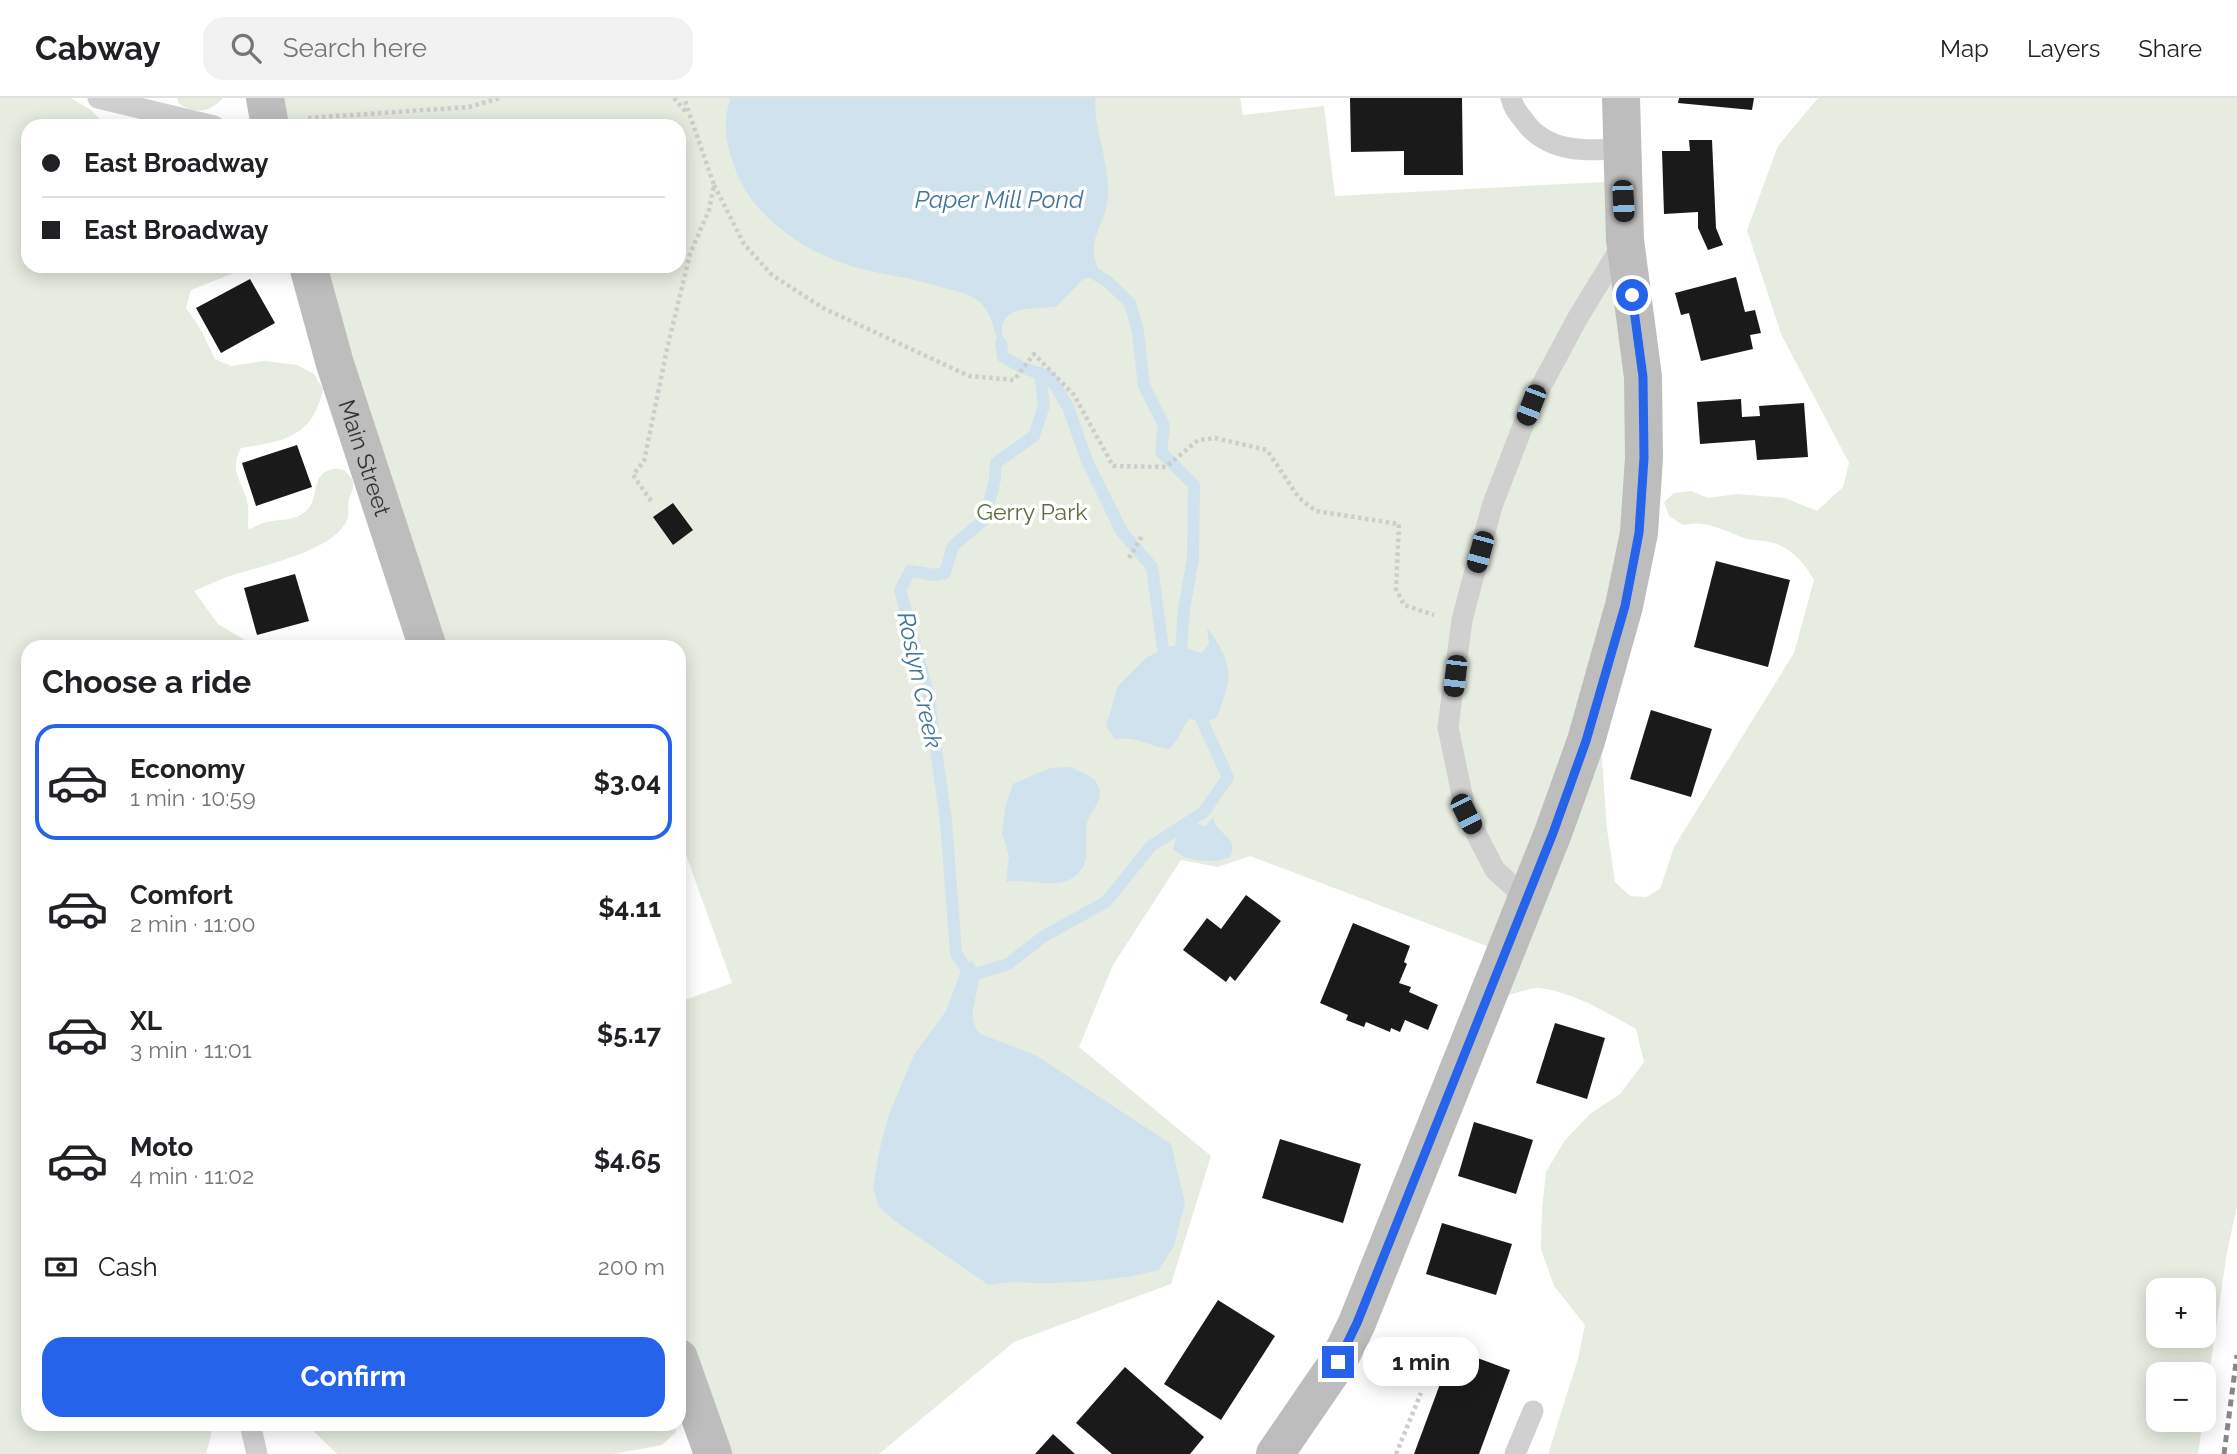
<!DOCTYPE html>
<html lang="en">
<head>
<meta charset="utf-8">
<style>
	:root { --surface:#fff; --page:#f2f2f2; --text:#202124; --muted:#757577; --line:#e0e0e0; --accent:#2563eb }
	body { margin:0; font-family:Raleway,sans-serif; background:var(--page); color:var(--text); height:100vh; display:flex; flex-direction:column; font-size:26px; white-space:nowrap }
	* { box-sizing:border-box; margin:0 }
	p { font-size:23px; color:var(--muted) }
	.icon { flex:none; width:38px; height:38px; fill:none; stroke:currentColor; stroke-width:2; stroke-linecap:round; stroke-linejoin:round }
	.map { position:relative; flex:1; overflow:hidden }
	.panel { position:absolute; left:21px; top:542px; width:665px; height:791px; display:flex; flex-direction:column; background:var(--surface); border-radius:21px; box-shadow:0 4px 18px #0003 }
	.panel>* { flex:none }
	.hud { position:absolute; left:21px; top:21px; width:665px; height:154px; border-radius:21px; box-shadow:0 4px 18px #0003; display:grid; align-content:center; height:154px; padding:0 21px; background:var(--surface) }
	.fabs { position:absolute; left:2146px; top:1180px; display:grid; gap:14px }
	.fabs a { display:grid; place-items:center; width:70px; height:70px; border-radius:14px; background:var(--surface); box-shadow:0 4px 18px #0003; font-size:35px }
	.end { position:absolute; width:32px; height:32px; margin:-16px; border:9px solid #2563eb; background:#fff; box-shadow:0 0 0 4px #fff }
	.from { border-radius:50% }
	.bubble { position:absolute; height:49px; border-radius:21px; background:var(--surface); box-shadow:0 4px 18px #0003; font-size:23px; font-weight:700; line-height:49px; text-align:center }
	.car { position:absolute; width:21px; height:42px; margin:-21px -10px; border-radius:9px; box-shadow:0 0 5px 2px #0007; background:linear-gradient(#222 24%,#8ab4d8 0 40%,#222 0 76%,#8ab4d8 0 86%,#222 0) }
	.hud b { display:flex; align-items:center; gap:24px; height:66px; font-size:26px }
	.hud b+b { border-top:2px solid var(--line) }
	.hud i { width:18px; height:18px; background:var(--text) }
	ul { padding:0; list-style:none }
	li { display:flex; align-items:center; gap:21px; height:116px; margin:0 14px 10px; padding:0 7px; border:4px solid transparent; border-radius:21px }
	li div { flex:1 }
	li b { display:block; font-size:26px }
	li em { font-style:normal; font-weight:700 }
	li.selected { border-color:var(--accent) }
	li>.icon { width:63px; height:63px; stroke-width:1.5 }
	h2 { padding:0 21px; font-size:32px; line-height:84px }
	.pay { display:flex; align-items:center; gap:18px; height:77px; padding:0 21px; font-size:26px }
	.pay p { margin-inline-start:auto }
	.button { display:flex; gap:14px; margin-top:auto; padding:14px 21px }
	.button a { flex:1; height:80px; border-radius:21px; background:var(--accent); color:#fff; font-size:28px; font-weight:700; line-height:80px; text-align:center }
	header { display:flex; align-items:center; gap:42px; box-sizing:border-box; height:98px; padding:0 35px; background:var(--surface); border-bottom:2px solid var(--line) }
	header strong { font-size:33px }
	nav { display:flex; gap:38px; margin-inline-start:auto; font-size:24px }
	.search { width:490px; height:63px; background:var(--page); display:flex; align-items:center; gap:18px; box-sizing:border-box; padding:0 24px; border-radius:21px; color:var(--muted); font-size:26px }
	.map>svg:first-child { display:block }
</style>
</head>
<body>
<header>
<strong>Cabway</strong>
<div class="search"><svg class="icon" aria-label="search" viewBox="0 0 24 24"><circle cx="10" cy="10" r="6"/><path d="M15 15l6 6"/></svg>Search here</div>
<nav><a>Map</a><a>Layers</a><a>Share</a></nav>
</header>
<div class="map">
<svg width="2237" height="1356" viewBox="0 0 2237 1356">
	<rect width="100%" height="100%" fill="#fff"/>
	<g fill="#e6ecdf" fill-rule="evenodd">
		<path d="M 0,0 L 71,0 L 91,12 L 106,28 L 28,28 L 28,168 L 242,168 L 231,176 L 191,192 L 186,210 L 200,230 L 215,261 L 231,268 L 264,263 L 297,267 L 314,276 L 323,291 C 313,339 285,343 241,350 C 229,373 241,381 247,403 C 249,411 248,422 248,431 C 253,430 258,427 263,425 C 279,420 295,425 308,411 C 319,399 311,377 330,372 C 338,369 344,371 349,377 C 356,385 353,392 349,401 C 347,407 350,415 347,422 C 333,455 254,469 224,480 C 214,484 204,489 194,493 L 218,526 L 257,549 L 28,550 L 28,1326 L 211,1327 L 211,1337 L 206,1356 L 0,1356 Z"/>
		<path d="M 177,0 L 223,0 C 209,15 197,16 179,6 Z"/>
		<path d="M 265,0 L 1240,0 L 1243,17 L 1324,8 L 1335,98 L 1622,83 L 1643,279 L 1601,647 L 1607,731 L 1615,784 L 1630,798 L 1646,799 L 1660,791 L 1674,749 L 1794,555 L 1814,482 C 1805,466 1793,451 1774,445 C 1766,442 1756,443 1747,441 C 1724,433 1708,421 1683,427 L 1669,418 L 1664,404 L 1674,395 L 1691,393 L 1708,400 L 1737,396 L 1785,400 L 1817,413 L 1843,389 L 1849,365 L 1781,236 L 1747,132 L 1778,48 L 1818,0 L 2237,0 L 2237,1108 L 2227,1154 L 2203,1319 L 2203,1276 L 2158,1276 L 2158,1321 L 2203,1321 L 2198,1356 L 1548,1356 L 1578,1261 L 1585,1227 L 1554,1188 L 1541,1151 L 1542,1111 L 1546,1074 L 1565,1042 L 1590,1016 L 1620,996 L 1644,964 L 1636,931 C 1606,914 1575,895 1540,890 C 1529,889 1514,897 1502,898 L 1505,855 L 1250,758 L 1218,769 L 1181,762 L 1113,867 L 1079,949 L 1211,1058 L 1171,1186 L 1014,1244 L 879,1356 L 713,1356 L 679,1260 L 679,904 L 732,885 L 679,737 L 679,550 L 611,549 L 608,542 L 586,550 L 428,549 L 308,168 L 679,168 L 679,28 L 270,28 ZM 2158,1192 L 2203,1192 L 2203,1237 L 2158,1237 Z"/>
		<path d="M 521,1327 L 523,1328 L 675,1327 L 676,1334 L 662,1347 L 614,1356 L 337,1356 L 307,1327 Z"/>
	</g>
	<g fill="#cfe2ee">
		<path d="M 731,0 L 1095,0 C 1094,33 1110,65 1108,98 C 1106,129 1082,143 1101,176 L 1083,181 L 1057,208 C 1039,213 1003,204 1002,232 C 1002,242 1007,248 1003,259 C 996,242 994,219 981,205 C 971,195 954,193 941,189 C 914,180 885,177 858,170 C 809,157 754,121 736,73 C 727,48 721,25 731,0 Z"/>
		<path d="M 1207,529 C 1233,567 1234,575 1217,619 L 1209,623 L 1189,621 C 1181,631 1179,643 1169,651 C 1150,649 1133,636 1116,642 L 1106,628 L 1118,588 L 1146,560 L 1168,548 L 1178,548 L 1202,555 L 1209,546 Z"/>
		<path d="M 1070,669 C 1080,674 1096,678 1099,690 C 1103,705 1090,712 1087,725 C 1083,744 1094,765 1074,779 C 1054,793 1027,779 1006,784 L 1009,758 L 1002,734 L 1006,706 L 1013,686 L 1050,670 Z"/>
		<path d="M 1213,719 C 1215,736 1241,740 1230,759 C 1215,766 1184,764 1173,751 L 1181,725 C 1188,721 1198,727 1206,728 Z"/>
		<path d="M 972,862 C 974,866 977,873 978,878 C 980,899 963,920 981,936 L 1037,958 L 1171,1046 L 1185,1105 L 1174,1148 L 1159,1172 C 1123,1181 1092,1184 1055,1185 C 1032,1186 1012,1182 989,1187 L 895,1123 L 879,1109 L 873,1090 L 879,1054 L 889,1016 L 914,957 L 946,913 L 961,873 Z"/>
	</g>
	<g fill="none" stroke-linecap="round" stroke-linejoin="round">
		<g stroke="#cfe2ee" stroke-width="12">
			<path d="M 1085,170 L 1107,183 L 1130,205 L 1138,234 L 1144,288 L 1164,327 L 1161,354 L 1194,387 L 1193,460 L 1184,512 L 1180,563"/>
			<path d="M 1001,245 L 1003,259 L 1023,270 L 1050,279 L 1068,309 L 1087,363 L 1122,434 L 1152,469 L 1163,551 L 1171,564"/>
			<path d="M 970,878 L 1008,866 L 1044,838 L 1106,804 L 1151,748 L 1204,714 L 1228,679 L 1196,610"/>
			<path d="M 968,883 L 970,878 L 956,855 L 946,723 L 928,595 L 900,492 L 910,473 L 934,477 L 945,475 L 953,448 L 985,421 L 995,381 L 996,365 L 1034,338 L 1044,307 L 1040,275"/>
		</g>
	</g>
	<g fill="#1a1a1a">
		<path d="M 1350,0 L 1462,0 L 1463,77 L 1404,77 L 1404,53 L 1351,54 Z"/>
		<path d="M 1679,0 L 1754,0 L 1752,12 L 1678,5 Z"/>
		<path d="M 1689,42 L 1712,42 L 1716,130 L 1723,147 L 1708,152 L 1698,130 L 1698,114 L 1664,116 L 1662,53 L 1690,53 Z"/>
		<path d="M 1736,179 L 1745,214 L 1755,212 L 1761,235 L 1750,237 L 1753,251 L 1701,263 L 1689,215 L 1681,217 L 1675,195 Z"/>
		<path d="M 250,181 L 275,225 L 221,255 L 196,210 Z"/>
		<path d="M 1741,301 L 1742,319 L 1760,318 L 1759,308 L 1804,305 L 1808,359 L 1757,362 L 1755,342 L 1700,346 L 1697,304 Z"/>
		<path d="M 297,347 L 312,389 L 256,408 L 242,365 Z"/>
		<path d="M 673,405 L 693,432 L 673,447 L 653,419 Z"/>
		<path d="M 1716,463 L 1790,482 L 1768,569 L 1694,549 Z"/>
		<path d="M 295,476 L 309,523 L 257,537 L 244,490 Z"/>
		<path d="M 1651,612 L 1712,631 L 1691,699 L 1630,681 Z"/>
		<path d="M 1246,797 L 1281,823 L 1235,883 L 1230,878 L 1226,884 L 1183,852 L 1207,820 L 1221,831 Z"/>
		<path d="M 1353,825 L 1410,848 L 1404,864 L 1407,866 L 1399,885 L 1411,889 L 1409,894 L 1438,907 L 1428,932 L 1405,922 L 1400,934 L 1391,930 L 1390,934 L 1366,924 L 1364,929 L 1346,922 L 1348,917 L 1320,905 Z"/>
		<path d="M 1555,925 L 1605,940 L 1587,1001 L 1536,985 Z"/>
		<path d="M 1474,1024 L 1533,1042 L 1516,1096 L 1458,1078 Z"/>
		<path d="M 1280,1041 L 1361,1066 L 1343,1125 L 1262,1100 Z"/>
		<path d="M 1442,1125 L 1512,1146 L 1496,1197 L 1426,1176 Z"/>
		<path d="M 1218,1202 L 1275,1238 L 1221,1322 L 1164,1286 Z"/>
		<path d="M 1453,1251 L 1510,1272 L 1479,1356 L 1414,1356 Z"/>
		<path d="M 1125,1269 L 1204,1339 L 1190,1356 L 1112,1356 L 1076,1325 Z"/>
		<path d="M 1053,1336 L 1075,1356 L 1035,1356 Z"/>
	</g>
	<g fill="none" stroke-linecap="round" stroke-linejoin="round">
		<g stroke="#cdcdcd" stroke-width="4.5" stroke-dasharray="3.5 3.5" stroke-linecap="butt">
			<path d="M 674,0 L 687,15"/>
			<path d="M 308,20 L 469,9 L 500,0"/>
			<path d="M 714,87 L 744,146 L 772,177 L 823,210 L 969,278 L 1014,282 L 1034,256 L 1074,297 L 1113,368 L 1166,369 L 1198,342 L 1215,340 L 1267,352 L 1299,400 L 1316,413 L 1399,426 L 1396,491 L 1404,507 L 1434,517"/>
			<path d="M 651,403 L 633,377 L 644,363 L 667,251 L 690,156 L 709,112 L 714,87 L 684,0"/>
			<path d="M 1129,460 L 1142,438"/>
			<path d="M 1396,1356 L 1421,1295"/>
		</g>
		<g stroke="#d0d0d0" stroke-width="21">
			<path d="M 98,0 L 214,28"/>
			<path d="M 1511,0 C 1513,10 1519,16 1525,24 C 1548,55 1586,53 1621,51"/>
			<path d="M 1527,801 L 1495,772 L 1466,716 L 1448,629 L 1462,522 L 1492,408 L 1531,307 L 1577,221 L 1624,144"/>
			<path d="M 250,1326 L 257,1356"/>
			<path d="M 1515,1356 L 1533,1313"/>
		</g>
		<g stroke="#bdbdbd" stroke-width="38">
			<path d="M 265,0 L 270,28"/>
			<path id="s1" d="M 308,168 L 335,266 L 428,550"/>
			<path d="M 679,1260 L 713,1356"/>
			<path d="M 1275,1356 L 1338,1264 L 1357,1225 L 1553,735 L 1586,643 L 1624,508 L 1639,435 L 1644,360 L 1643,279 L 1625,142 L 1621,0"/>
		</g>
		<path stroke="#888" stroke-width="5" stroke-dasharray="7 5" stroke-linecap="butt" d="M 2224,1356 L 2237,1257"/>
	</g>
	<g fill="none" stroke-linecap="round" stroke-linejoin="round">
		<path stroke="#2563eb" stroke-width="9" d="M 1338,1264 L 1357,1225 L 1553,735 L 1586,643 L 1625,508 L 1639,435 L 1644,360 L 1643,279 L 1632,197"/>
	</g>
	<g text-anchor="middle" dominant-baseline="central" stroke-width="7" stroke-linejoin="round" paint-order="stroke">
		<g font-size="23" fill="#333" stroke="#fff">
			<text stroke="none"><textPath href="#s1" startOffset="200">Main Street</textPath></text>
		</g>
		<g font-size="23" fill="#56703f" stroke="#fff">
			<text x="1032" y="413">Gerry Park</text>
		</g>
		<g font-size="24" font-style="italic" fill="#3f7597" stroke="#fff">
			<text x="999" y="101">Paper Mill Pond</text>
			<text transform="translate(920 582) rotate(78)">Roslyn Creek</text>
		</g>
	</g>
</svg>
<div class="fabs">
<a>+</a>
<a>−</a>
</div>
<i class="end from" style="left:1632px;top:197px"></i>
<i class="end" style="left:1338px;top:1264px"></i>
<div class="bubble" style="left:1363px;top:1239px;width:116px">1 min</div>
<i class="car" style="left:1623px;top:103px;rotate:177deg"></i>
<i class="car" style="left:1531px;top:307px;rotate:201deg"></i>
<i class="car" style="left:1480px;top:454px;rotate:195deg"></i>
<i class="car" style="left:1455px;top:578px;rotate:187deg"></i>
<i class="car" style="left:1466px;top:716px;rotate:153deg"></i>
<div class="hud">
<b><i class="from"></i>East Broadway</b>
<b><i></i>East Broadway</b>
</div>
<section class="panel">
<h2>Choose a ride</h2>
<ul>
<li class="selected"><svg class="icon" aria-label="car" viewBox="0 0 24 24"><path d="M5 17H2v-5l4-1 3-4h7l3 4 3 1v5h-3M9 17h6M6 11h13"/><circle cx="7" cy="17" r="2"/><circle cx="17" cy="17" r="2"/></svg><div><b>Economy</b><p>1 min · 10:59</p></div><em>$3.04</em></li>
<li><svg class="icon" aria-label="car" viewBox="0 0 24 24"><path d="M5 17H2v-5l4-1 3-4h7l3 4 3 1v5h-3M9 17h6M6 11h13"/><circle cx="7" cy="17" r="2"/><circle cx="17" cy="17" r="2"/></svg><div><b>Comfort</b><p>2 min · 11:00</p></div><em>$4.11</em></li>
<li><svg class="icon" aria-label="car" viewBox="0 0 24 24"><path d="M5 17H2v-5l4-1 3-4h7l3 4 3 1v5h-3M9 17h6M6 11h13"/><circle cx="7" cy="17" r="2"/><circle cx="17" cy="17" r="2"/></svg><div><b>XL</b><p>3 min · 11:01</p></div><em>$5.17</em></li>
<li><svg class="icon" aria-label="car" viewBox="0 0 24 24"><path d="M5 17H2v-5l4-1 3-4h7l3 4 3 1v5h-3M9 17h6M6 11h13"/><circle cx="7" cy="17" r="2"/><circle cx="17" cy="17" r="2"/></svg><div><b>Moto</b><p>4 min · 11:02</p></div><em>$4.65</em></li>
</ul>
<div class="pay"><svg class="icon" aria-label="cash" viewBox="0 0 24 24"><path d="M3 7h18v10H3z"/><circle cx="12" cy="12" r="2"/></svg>Cash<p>200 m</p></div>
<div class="button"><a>Confirm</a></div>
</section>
</div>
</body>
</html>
